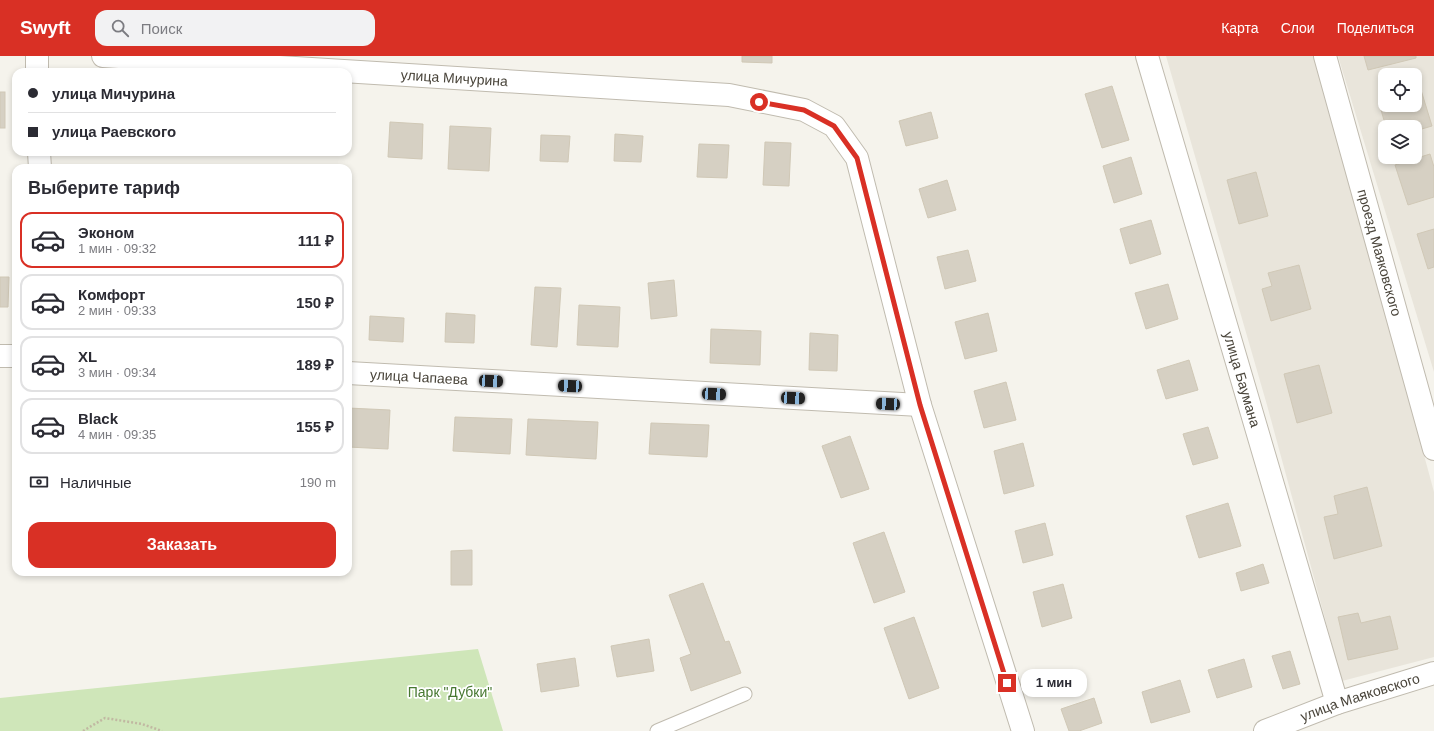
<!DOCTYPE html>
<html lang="ru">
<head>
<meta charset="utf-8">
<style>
	:root { --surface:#fff; --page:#f2f2f3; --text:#2b2b33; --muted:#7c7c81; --line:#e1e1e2; --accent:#d93025 }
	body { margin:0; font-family:Arial,sans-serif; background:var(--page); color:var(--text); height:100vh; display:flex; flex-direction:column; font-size:15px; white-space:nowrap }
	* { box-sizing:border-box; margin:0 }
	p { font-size:13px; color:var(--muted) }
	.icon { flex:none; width:22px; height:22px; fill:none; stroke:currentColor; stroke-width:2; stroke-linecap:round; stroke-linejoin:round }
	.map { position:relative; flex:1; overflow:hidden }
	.panel { position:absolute; left:12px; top:108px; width:340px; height:412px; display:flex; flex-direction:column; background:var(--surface); border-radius:12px; box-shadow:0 2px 6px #0003 }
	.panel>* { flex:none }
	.banner { position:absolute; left:12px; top:12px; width:340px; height:88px; border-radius:12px; box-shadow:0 2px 6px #0003; display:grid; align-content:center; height:88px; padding:0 16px; background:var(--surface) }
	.fabs { position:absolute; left:1378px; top:12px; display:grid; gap:8px }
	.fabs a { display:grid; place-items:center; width:44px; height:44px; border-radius:8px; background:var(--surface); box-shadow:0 2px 6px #0003; font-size:20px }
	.end { position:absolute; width:18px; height:18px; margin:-9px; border:5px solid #d93025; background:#fff; box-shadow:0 0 0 2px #fff }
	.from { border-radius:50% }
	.bubble { position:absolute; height:28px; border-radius:12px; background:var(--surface); box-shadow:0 2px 6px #0003; font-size:13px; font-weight:800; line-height:28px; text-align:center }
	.car { position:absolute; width:12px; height:24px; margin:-12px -6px; border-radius:5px; box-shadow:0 0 3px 1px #0007; background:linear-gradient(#222 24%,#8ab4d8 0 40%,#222 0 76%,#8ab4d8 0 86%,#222 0) }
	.banner b { display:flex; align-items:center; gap:14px; height:38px; font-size:15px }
	.banner b+b { border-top:1px solid var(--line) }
	.banner i { width:10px; height:10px; background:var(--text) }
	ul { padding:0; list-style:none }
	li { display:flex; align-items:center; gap:12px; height:56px; margin:0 8px 6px; padding:0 8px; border:2px solid var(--line); border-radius:12px }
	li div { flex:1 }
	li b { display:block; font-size:15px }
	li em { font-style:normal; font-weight:800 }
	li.current { border-color:var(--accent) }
	li>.icon { width:36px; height:36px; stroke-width:1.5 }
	h2 { padding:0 16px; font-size:18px; line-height:48px }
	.pay { display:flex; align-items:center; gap:10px; height:44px; padding:0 16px; font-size:15px }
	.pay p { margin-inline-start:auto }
	.button { display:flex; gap:8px; margin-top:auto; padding:8px 16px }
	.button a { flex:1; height:46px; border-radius:12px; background:var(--accent); color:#fff; font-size:16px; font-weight:800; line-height:46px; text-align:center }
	header { display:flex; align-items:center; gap:24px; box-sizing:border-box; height:56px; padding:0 20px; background:var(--accent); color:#fff }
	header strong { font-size:19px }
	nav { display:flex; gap:22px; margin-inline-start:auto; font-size:14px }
	.search { width:280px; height:36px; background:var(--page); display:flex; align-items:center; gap:10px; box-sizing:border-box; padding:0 14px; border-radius:12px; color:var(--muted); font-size:15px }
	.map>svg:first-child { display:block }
</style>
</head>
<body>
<header>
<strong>Swyft</strong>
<div class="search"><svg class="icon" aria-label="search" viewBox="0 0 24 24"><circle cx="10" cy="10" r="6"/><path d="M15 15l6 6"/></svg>Поиск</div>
<nav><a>Карта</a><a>Слои</a><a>Поделиться</a></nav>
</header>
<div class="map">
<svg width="1434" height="675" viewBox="0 0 1434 675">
	<rect width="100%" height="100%" fill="#f5f3ec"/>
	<g fill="#e9e5db" fill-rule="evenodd">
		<path d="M 1166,0 L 1316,0 L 1434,436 L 1434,601 L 1342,625 L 1267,349 Z"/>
		<path d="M 1338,0 L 1434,0 L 1434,316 ZM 1385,19 L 1415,19 L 1415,49 L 1385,49 ZM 1385,71 L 1415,71 L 1415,101 L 1385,101 Z"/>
	</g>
	<path fill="#cfe6b9" d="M 478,593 L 503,675 L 0,675 L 0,642 Z"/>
	<g fill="#d6d0c3" stroke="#d0c8b6">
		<path d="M 742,0 L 772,0 L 772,7 L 742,6 Z"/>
		<path d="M 1364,0 L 1416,0 L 1416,2 L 1368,14 Z"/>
		<path d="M 1112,30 L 1129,84 L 1102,92 L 1085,38 Z"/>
		<path d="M 1421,34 L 1432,70 L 1415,75 L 1415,71 L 1386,71 L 1379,47 L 1385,45 L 1385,49 L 1415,49 L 1415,36 Z"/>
		<rect x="0" y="36" width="5" height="36"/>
		<path d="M 931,56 L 938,82 L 906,90 L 899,65 Z"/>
		<path d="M 390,66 L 423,68 L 422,103 L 388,101 Z"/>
		<path d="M 450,70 L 491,72 L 489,115 L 448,113 Z"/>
		<path d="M 615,78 L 643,80 L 641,106 L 614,105 Z"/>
		<path d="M 541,79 L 570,80 L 568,106 L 540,105 Z"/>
		<path d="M 765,86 L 791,87 L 789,130 L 763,129 Z"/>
		<path d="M 699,88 L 729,89 L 727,122 L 697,121 Z"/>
		<path d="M 1430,98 L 1434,111 L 1434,141 L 1408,149 L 1395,109 Z"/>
		<path d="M 1131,101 L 1142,138 L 1114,147 L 1103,110 Z"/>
		<path d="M 1256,116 L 1268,160 L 1239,168 L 1227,124 Z"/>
		<path d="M 947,124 L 956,154 L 928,162 L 919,133 Z"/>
		<path d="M 1151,164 L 1161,198 L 1130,208 L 1120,173 Z"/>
		<path d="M 1434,173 L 1434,211 L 1428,213 L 1417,178 Z"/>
		<path d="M 968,194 L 976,225 L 945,233 L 937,201 Z"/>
		<path d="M 1299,209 L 1311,253 L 1271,265 L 1262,233 L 1272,230 L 1268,217 Z"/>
		<path d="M 0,221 L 9,221 L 8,251 L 0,251 Z"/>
		<path d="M 674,224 L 677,260 L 651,263 L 648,227 Z"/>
		<path d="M 1168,228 L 1178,263 L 1146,273 L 1135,237 Z"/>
		<path d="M 535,231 L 561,232 L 557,291 L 531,289 Z"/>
		<path d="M 579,249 L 620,251 L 618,291 L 577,289 Z"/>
		<path d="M 446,257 L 475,259 L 474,287 L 445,286 Z"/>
		<path d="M 988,257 L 997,295 L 965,303 L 955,266 Z"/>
		<path d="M 370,260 L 404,262 L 403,286 L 369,284 Z"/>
		<path d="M 711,273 L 761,275 L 760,309 L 710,307 Z"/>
		<path d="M 810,277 L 838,279 L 837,315 L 809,314 Z"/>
		<path d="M 1189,304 L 1198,334 L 1166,343 L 1157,314 Z"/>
		<path d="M 1319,309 L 1332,357 L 1297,367 L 1284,318 Z"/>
		<path d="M 1006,326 L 1016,364 L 984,372 L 974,335 Z"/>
		<path d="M 348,352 L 390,354 L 388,393 L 348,391 Z"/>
		<path d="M 455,361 L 512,363 L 510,398 L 453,395 Z"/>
		<path d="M 528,363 L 598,366 L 596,403 L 526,399 Z"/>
		<path d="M 651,367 L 709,369 L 707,401 L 649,398 Z"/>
		<path d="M 1208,371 L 1218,402 L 1193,409 L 1183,378 Z"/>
		<path d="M 850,380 L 869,433 L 841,442 L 822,390 Z"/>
		<path d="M 1023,387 L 1034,430 L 1004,438 L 994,395 Z"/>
		<path d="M 1367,431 L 1382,490 L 1334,503 L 1324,461 L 1338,458 L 1334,440 Z"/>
		<path d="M 1228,447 L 1241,490 L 1199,502 L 1186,460 Z"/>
		<path d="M 1045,467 L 1053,499 L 1023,507 L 1015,475 Z"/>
		<path d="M 884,476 L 905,536 L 874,547 L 853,487 Z"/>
		<path d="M 472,494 L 472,529 L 451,529 L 451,495 Z"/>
		<path d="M 1263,508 L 1269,527 L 1241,535 L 1236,517 Z"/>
		<path d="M 703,527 L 725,586 L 729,585 L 741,617 L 691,635 L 680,602 L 691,598 L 669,539 Z"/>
		<path d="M 1063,528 L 1072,562 L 1042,571 L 1033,536 Z"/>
		<path d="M 1358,557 L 1361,567 L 1390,560 L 1398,593 L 1348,604 L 1338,561 Z"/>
		<path d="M 914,561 L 939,632 L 909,643 L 884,572 Z"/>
		<path d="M 649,583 L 654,615 L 617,621 L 611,590 Z"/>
		<path d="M 1290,595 L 1300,628 L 1283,633 L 1272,600 Z"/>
		<path d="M 575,602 L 579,630 L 541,636 L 537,608 Z"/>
		<path d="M 1244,603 L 1252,631 L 1217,642 L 1208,614 Z"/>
		<path d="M 1180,624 L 1190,656 L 1151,667 L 1142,636 Z"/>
		<path d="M 1094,642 L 1102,667 L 1079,675 L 1069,675 L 1061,653 Z"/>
	</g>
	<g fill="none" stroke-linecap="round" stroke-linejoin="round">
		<g stroke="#c0bbaf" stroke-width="15">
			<path id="service" d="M 657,675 L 745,638"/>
		</g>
		<g stroke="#c0bbaf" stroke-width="24">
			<g id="minor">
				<path d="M 37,0 L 37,16"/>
				<path id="s1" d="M 1147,0 L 1337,647"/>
				<path id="s2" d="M 1325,0 L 1434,393"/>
				<path d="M 39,96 L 40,112"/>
				<path d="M 0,300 L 16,300"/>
				<path id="s3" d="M 348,317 L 920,349"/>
			</g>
		</g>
		<g stroke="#c0bbaf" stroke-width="24">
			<g id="tertiary">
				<path id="s4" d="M 103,0 L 729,39 L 804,54 L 834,70 L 857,102 L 920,349 L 1023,675"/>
				<path id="s5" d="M 1265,675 L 1337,647 L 1434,617"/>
			</g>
		</g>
		<path stroke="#c1b8a2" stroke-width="2.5" stroke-dasharray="2 2" stroke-linecap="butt" d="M 83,675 L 105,662 L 142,668 L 162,675"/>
		<use href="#service" stroke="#fff" stroke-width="13"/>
		<use href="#minor" stroke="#fff" stroke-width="22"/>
		<use href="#tertiary" stroke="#fff" stroke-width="22"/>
	</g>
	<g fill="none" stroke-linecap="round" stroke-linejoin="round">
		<path stroke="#d93025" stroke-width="5" d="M 759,46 L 804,54 L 834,70 L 857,102 L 920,349 L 1007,627"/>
	</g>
	<g text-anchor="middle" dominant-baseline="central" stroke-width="3.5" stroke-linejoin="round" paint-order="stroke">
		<g font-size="14" fill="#49443a" stroke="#fff">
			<text stroke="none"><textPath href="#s4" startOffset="352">улица Мичурина</textPath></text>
			<text stroke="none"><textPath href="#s2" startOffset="204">проезд Маяковского</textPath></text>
			<text stroke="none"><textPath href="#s3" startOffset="71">улица Чапаева</textPath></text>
			<text stroke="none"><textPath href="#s1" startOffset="337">улица Баумана</textPath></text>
			<text stroke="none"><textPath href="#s5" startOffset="101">улица Маяковского</textPath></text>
		</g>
		<g font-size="14" fill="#477831" stroke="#fff">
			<text x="450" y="636">Парк "Дубки"</text>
		</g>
	</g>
</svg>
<div class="fabs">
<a><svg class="icon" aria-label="locate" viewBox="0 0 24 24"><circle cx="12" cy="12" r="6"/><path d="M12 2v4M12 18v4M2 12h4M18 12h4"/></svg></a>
<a><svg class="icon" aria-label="layers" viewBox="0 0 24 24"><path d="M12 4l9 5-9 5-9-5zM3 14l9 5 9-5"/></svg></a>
</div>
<i class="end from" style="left:759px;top:46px"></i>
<i class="end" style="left:1007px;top:627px"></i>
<div class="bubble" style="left:1021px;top:613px;width:66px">1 мин</div>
<i class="car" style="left:491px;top:325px;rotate:93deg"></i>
<i class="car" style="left:570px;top:330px;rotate:273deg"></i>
<i class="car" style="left:714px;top:338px;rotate:93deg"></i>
<i class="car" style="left:793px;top:342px;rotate:93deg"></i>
<i class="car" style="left:888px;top:348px;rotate:273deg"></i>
<div class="banner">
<b><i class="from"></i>улица Мичурина</b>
<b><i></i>улица Раевского</b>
</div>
<section class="panel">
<h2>Выберите тариф</h2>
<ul>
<li class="current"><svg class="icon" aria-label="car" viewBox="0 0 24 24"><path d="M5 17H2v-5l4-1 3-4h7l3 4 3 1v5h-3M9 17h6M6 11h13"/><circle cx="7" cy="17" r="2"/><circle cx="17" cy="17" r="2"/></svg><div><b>Эконом</b><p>1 мин · 09:32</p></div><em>111 ₽</em></li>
<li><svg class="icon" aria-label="car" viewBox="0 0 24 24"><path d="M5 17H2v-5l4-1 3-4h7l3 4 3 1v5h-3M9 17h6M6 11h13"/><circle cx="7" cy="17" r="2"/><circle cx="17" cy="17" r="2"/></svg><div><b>Комфорт</b><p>2 мин · 09:33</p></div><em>150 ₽</em></li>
<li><svg class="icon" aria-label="car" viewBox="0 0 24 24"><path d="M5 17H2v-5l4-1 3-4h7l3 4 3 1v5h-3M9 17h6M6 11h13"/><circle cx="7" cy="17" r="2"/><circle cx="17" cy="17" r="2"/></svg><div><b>XL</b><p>3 мин · 09:34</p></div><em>189 ₽</em></li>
<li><svg class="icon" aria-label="car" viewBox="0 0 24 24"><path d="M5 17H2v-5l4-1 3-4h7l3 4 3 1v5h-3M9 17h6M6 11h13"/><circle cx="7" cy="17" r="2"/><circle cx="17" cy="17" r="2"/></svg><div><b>Black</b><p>4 мин · 09:35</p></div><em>155 ₽</em></li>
</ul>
<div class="pay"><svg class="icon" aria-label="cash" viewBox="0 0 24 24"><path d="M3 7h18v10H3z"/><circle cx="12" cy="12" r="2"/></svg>Наличные<p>190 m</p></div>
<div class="button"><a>Заказать</a></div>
</section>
</div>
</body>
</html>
